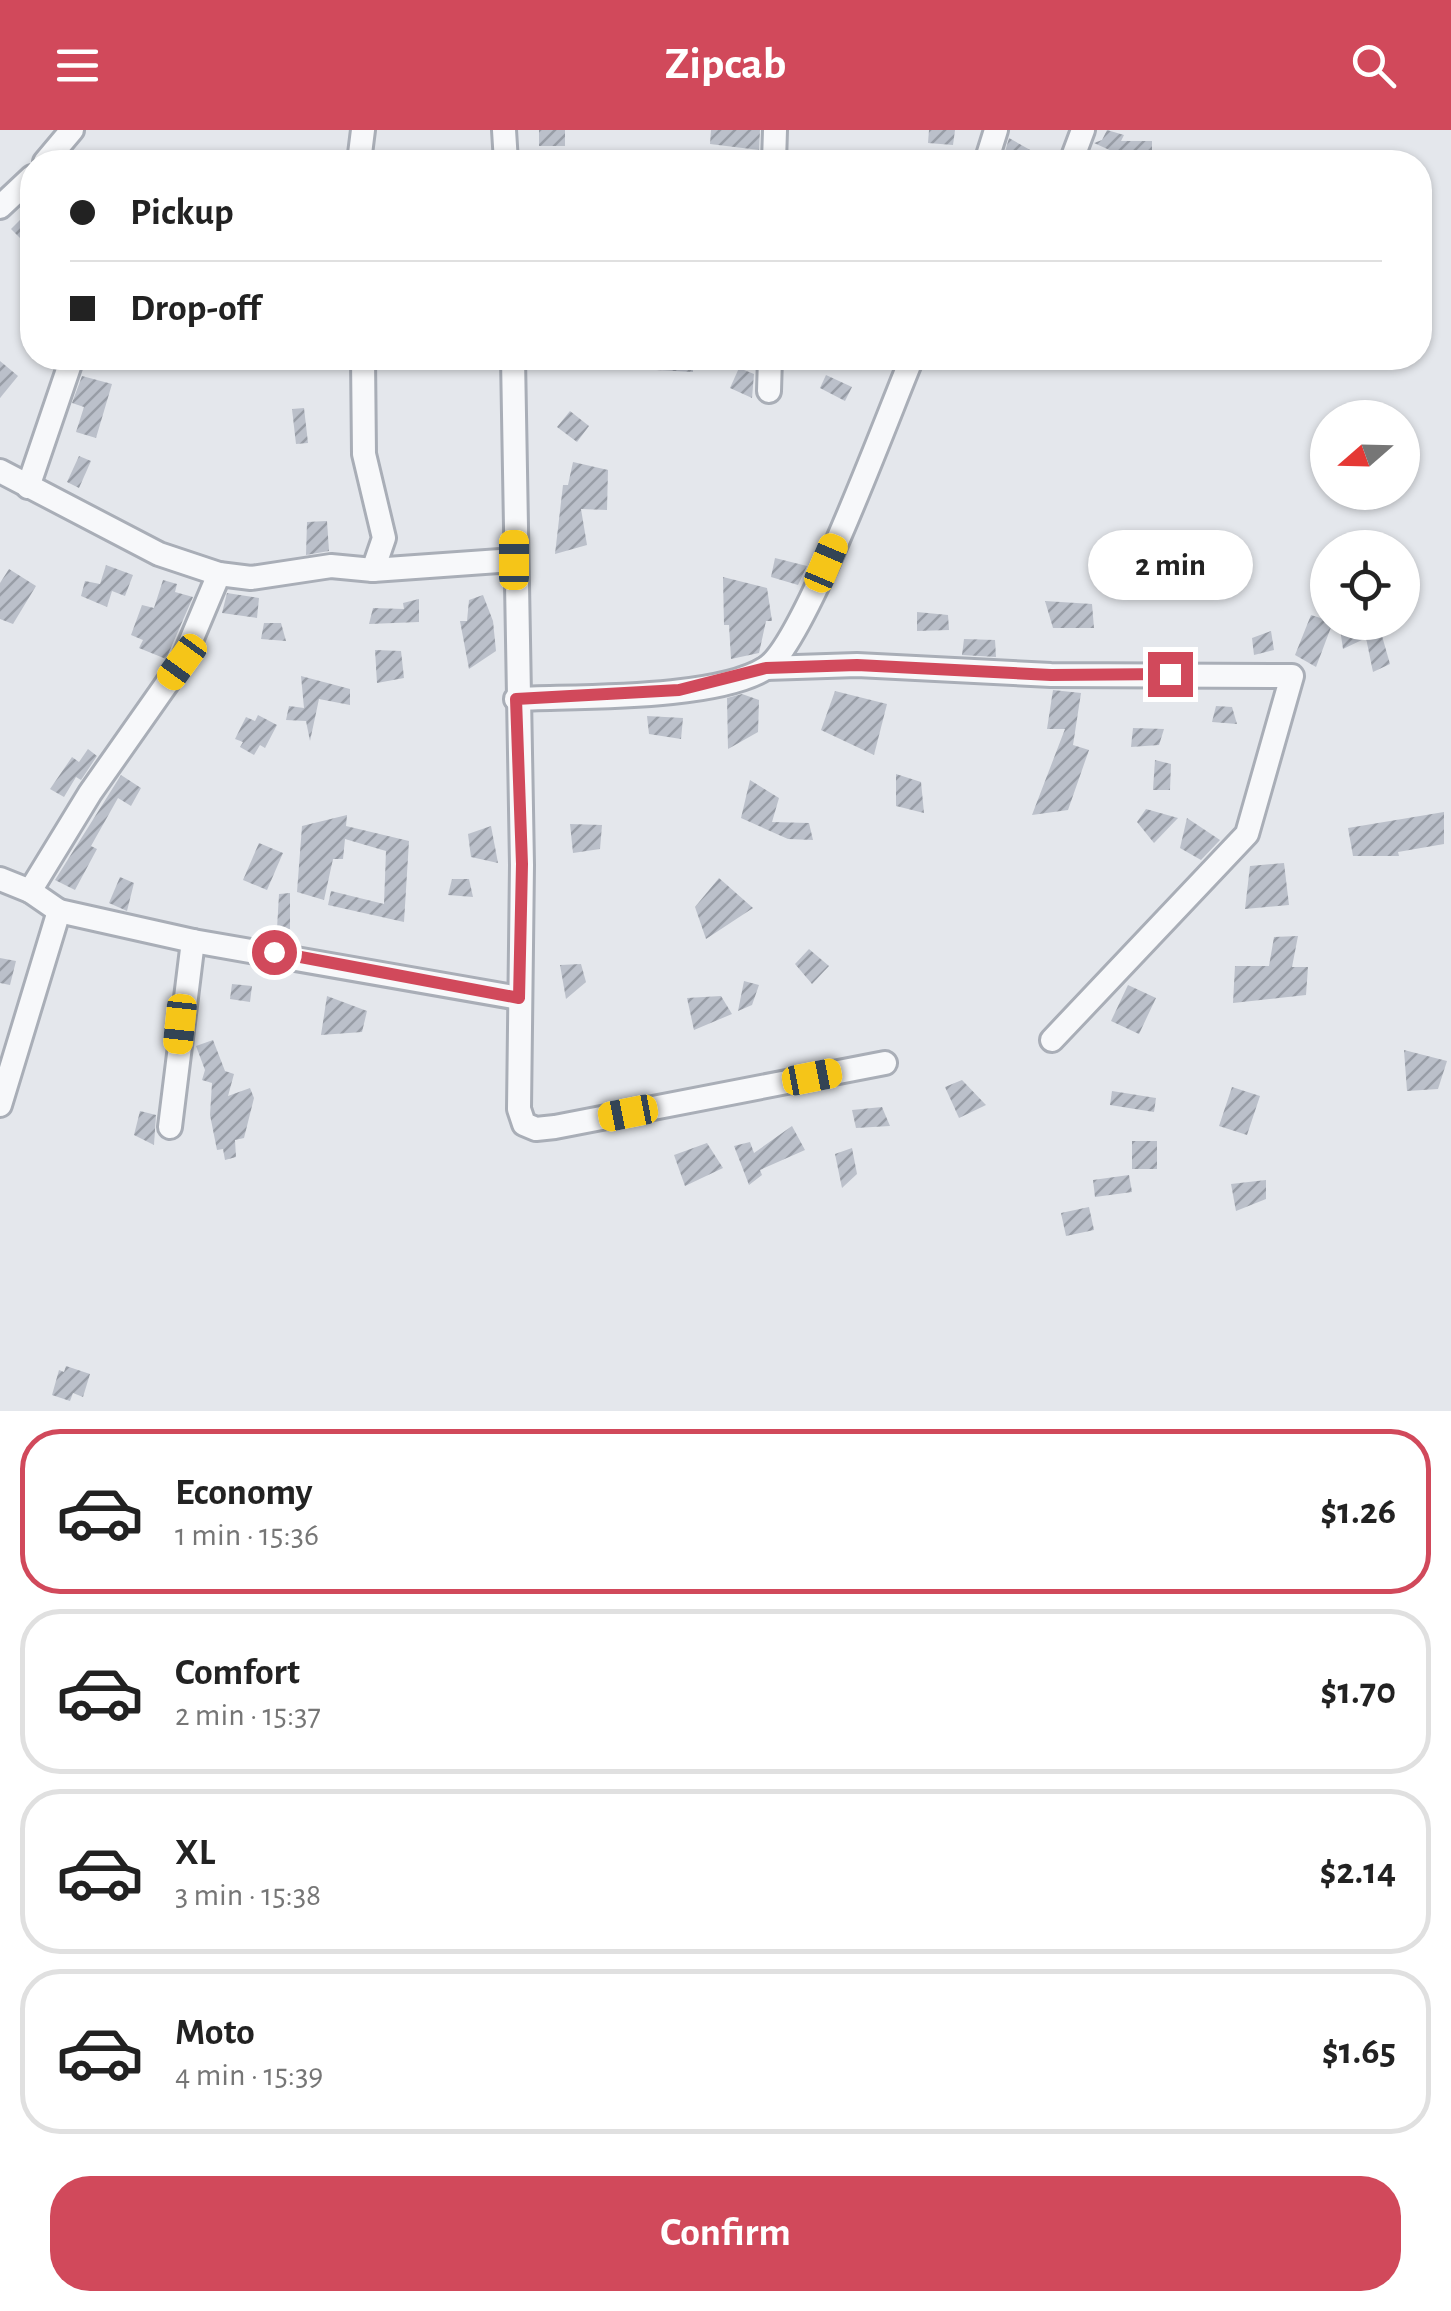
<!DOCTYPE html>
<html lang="en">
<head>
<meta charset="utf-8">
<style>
	:root { --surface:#fff; --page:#f2f2f2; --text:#222; --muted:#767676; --line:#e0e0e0; --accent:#d1495b }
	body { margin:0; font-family:"Alegreya Sans",sans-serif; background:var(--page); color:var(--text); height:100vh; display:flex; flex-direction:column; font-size:38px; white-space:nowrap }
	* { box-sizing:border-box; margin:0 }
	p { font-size:32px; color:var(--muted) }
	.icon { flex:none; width:55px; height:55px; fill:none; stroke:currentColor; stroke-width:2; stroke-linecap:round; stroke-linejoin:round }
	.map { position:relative; height:1281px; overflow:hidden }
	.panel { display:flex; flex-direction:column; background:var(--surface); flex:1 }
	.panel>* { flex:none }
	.hud { position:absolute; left:20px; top:20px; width:1412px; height:220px; border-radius:40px; box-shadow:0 2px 8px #0004; display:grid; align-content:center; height:220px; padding:0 50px; background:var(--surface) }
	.needle { width:65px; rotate:250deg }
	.tools { position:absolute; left:1310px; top:270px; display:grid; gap:20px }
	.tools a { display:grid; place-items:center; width:110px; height:110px; border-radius:50%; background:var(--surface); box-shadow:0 2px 8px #0004; font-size:50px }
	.end { position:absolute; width:45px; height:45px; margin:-22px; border:12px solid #d1495b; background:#fff; box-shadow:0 0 0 5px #fff }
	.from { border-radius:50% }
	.bubble { position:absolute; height:70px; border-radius:35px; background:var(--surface); box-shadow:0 2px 8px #0004; font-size:32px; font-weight:700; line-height:70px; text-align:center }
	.car { position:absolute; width:30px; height:60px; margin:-30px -15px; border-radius:12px; box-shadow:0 0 8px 2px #0007; background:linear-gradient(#f5c518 24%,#345 0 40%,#f5c518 0 76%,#345 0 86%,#f5c518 0) }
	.hud b { display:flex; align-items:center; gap:35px; height:95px; font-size:38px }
	.hud b+b { border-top:2px solid var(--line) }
	.hud i { width:25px; height:25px; background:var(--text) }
	ul { padding:18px 0 0; list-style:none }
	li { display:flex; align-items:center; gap:30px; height:165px; margin:0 20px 15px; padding:0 30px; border:5px solid var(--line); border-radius:40px }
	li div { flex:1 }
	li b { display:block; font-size:38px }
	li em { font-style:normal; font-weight:700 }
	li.selected { border-color:var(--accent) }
	li>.icon { width:90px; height:90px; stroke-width:1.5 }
	.cta { display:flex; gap:20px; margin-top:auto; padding:20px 50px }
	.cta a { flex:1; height:115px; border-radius:40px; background:var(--accent); color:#fff; font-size:40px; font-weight:700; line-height:115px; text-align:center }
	header { display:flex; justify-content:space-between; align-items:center; height:130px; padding:0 50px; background:var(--accent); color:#fff; font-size:45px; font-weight:700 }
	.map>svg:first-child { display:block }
</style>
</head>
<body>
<header><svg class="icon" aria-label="menu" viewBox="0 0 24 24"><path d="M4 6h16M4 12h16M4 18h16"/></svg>Zipcab<svg class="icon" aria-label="search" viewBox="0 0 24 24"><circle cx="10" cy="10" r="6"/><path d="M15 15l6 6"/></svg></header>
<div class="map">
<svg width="1451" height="1281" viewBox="0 0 1451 1281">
	<defs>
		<pattern id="building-hatch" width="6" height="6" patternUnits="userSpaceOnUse" patternTransform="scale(2.5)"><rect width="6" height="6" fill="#bbc0ca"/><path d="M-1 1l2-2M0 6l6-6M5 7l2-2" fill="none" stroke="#989da6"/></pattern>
	</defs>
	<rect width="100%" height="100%" fill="#e4e7ec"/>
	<g fill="url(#building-hatch)">
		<rect x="539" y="0" width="26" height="16"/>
		<path d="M 711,0 L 760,0 L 759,20 L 710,14 Z"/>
		<path d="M 929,0 L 955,0 L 953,15 L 928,13 Z"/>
		<path d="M 1107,0 L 1124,5 L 1121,11 L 1152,11 L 1152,32 L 1125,32 L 1125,27 L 1094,13 L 1102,10 Z"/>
		<path d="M 1009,8 L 1032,21 L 1026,32 L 1002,32 Z"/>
		<path d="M 32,78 L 32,120 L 11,99 Z"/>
		<path d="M 657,228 L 693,228 L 693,242 L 656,240 Z"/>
		<path d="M 0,231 L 18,246 L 0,268 Z"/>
		<path d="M 739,238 L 754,244 L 752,268 L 730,258 Z"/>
		<path d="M 826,245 L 852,257 L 845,271 L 820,258 Z"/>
		<path d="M 82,246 L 112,254 L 96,308 L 76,302 L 84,277 L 72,273 Z"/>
		<path d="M 304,278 L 308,313 L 296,314 L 292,279 Z"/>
		<path d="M 570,281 L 589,296 L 577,312 L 557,297 Z"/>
		<path d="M 79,326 L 91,331 L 79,358 L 67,352 Z"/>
		<path d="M 573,332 L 608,340 L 607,380 L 581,379 L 587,415 L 555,424 L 563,355 L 568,355 Z"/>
		<path d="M 327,391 L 329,421 L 306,425 L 307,392 Z"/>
		<path d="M 775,428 L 807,436 L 798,455 L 771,447 Z"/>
		<path d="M 106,435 L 133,445 L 125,466 L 112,461 L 107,477 L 81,466 L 85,451 L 100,454 Z"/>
		<path d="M 9,439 L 36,456 L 13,494 L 0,489 L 0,453 Z"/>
		<path d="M 723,447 L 767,458 L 772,491 L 766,491 L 759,523 L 731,529 L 729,495 L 724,495 Z"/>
		<path d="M 163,450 L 177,454 L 175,462 L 193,467 L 166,529 L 139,518 L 143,510 L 131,505 L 142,475 L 154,478 Z"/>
		<path d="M 227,463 L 259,468 L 257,488 L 222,483 Z"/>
		<path d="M 483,465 L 493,491 L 496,521 L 469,539 L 460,491 L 467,491 L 469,470 Z"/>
		<path d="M 419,469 L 419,492 L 369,494 L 373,478 L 404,479 L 403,473 Z"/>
		<path d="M 1045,471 L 1092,474 L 1094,498 L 1053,498 Z"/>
		<path d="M 917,482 L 948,485 L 949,500 L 917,501 Z"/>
		<path d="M 1311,485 L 1333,492 L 1316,537 L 1295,525 Z"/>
		<path d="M 1339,492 L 1378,492 L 1390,534 L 1373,542 L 1366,508 L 1343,519 Z"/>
		<path d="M 264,493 L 281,493 L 286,511 L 261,509 Z"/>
		<path d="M 1271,501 L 1274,520 L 1254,525 L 1252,508 Z"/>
		<path d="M 964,509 L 995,510 L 996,527 L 962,525 Z"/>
		<path d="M 375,520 L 401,521 L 404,548 L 377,553 Z"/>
		<path d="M 301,546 L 350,559 L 350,575 L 319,569 L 310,611 L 306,591 L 286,590 L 289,576 L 304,578 Z"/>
		<path d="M 1053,560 L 1081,563 L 1073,615 L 1089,620 L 1068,680 L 1032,685 L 1065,599 L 1047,599 Z"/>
		<path d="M 835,561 L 887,574 L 874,625 L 821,600 Z"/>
		<path d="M 742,564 L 759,570 L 758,602 L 728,619 L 727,568 Z"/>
		<path d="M 1216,576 L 1232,577 L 1237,594 L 1212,592 Z"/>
		<path d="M 258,585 L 277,595 L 265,618 L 260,615 L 254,625 L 240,617 L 243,612 L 235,609 L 246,587 L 255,591 Z"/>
		<path d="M 647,586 L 683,588 L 681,609 L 649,604 Z"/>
		<path d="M 1133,598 L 1164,599 L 1159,615 L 1131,617 Z"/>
		<path d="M 88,619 L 97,626 L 81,650 L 76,647 L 64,667 L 50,659 L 72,627 L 79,632 Z"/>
		<path d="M 1155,630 L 1171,634 L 1170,660 L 1153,660 Z"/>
		<path d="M 896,644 L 921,652 L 924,683 L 896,676 Z"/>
		<path d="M 121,645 L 141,658 L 131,676 L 118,668 L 91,716 L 97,719 L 75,760 L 55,750 Z"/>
		<path d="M 750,650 L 779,668 L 772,692 L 809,693 L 813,710 L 788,709 L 741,688 Z"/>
		<path d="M 1146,679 L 1178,688 L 1154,713 L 1137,692 Z"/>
		<path d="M 1444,682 L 1444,714 L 1398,722 L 1399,726 L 1353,726 L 1348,698 Z"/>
		<path d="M 347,685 L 346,696 L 409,711 L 404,792 L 328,775 L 331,761 L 384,774 L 386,721 L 345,709 L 343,729 L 333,729 L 324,770 L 297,762 L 302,696 Z"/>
		<path d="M 1187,688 L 1220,710 L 1201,730 L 1180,718 Z"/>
		<path d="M 570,694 L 602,695 L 600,719 L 573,723 Z"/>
		<path d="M 491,696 L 498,733 L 471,727 L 468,704 Z"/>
		<path d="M 259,713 L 283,723 L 267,760 L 243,750 Z"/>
		<path d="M 1284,733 L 1289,775 L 1245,779 L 1250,736 Z"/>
		<path d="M 120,747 L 134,753 L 127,781 L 109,773 Z"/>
		<path d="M 719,748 L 753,778 L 706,809 L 695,777 Z"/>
		<path d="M 452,749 L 469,749 L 473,767 L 448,765 Z"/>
		<path d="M 290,763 L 290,799 L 277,799 L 279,764 Z"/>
		<path d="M 1298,806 L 1292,837 L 1308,837 L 1306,865 L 1233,873 L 1235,836 L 1269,836 L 1274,807 Z"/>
		<path d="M 809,819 L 829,836 L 812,854 L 795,834 Z"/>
		<path d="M 0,828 L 16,831 L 10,855 L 0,853 Z"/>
		<path d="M 581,834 L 586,852 L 566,869 L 560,835 Z"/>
		<path d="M 744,851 L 759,855 L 752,875 L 738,881 Z"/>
		<path d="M 232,854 L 252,856 L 250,872 L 230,869 Z"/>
		<path d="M 1128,855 L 1156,868 L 1139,904 L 1111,891 Z"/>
		<path d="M 327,866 L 367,881 L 362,902 L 321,905 Z"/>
		<path d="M 721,866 L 732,884 L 694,900 L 687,868 Z"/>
		<path d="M 213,910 L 225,941 L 234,944 L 228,966 L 250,958 L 254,968 L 244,1008 L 235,1010 L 236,1027 L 225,1030 L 223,1019 L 217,1020 L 210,985 L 212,953 L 202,950 L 205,940 L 196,916 Z"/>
		<path d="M 1404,920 L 1447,931 L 1438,959 L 1407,961 Z"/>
		<path d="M 962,950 L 986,975 L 959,988 L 945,957 Z"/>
		<path d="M 1232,957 L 1260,966 L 1247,1005 L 1219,996 Z"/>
		<path d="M 1112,961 L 1156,968 L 1154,982 L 1110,975 Z"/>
		<path d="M 882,977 L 890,996 L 856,998 L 852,980 Z"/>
		<path d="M 140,981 L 156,985 L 154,1015 L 134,1005 Z"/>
		<path d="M 792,996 L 805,1020 L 760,1040 L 762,1045 L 749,1055 L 734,1016 L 750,1012 L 754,1023 Z"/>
		<rect x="1132" y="1011" width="25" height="28"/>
		<path d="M 707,1013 L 723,1038 L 685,1056 L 674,1025 Z"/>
		<path d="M 852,1018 L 857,1044 L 842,1058 L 835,1024 Z"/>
		<path d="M 1129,1045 L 1132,1062 L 1095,1067 L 1093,1050 Z"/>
		<path d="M 1266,1050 L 1266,1069 L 1236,1081 L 1231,1054 Z"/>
		<path d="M 1089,1077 L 1094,1100 L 1066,1106 L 1061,1083 Z"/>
		<path d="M 66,1236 L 90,1244 L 83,1267 L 73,1263 L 70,1271 L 52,1265 L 59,1240 L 64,1242 Z"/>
	</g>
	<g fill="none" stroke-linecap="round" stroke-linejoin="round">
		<g stroke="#a9aeb7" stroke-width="28">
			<g id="minor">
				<path d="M 504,0 L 506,32"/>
				<path d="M 45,32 L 72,0"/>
				<path d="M 359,32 L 363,0"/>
				<path d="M 774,32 L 775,0"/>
				<path d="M 986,32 L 996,0"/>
				<path d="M 1071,32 L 1083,0"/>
				<path d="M 0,77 L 32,47"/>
				<path d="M 363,228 L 364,324 L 384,408 L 373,440"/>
				<path d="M 513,228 L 522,735 L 519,979 L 524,994 L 536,999 L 555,997 L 885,933"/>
				<path d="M 769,261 L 770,228"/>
				<path d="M 0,341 L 159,424 L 219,444 L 251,448 L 331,436 L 373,440 L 513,430"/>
				<path d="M 28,357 L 72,228"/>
				<path d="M 766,538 L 857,535 L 1051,545 L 1292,546 L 1247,704 L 1052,910"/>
				<path d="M 516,569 C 578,566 715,570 766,538 C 804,514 889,282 912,228"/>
				<path d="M 0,749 L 30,761"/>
				<path d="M 59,781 L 193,811 L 519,868"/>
				<path d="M 0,975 L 59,781 L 30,761 L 90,663 L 182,532 L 219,444"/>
				<path d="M 170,997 L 193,811"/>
			</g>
		</g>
		<use href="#minor" stroke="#f7f8fa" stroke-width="22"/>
	</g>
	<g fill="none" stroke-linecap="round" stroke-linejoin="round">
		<path stroke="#d1495b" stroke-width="12" d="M 274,822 L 519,868 L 522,734 L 516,569 L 679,560 L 766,538 L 857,535 L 1051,545 L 1170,544"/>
	</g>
</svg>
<div class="tools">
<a><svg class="needle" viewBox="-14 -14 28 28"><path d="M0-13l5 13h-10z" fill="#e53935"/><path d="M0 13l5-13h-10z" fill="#767676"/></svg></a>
<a><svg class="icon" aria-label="locate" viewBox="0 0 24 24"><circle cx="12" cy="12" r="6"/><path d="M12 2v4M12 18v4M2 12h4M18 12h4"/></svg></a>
</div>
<i class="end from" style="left:274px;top:822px"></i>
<i class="end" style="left:1170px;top:544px"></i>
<div class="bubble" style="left:1088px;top:400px;width:165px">2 min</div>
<i class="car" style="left:514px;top:430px;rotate:0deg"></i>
<i class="car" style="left:826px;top:433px;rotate:23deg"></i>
<i class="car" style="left:182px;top:532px;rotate:216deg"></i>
<i class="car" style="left:180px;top:894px;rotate:186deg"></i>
<i class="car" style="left:812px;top:947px;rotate:79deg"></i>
<i class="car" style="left:628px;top:983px;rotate:259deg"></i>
<div class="hud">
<b><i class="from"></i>Pickup</b>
<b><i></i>Drop-off</b>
</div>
</div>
<section class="panel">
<ul>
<li class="selected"><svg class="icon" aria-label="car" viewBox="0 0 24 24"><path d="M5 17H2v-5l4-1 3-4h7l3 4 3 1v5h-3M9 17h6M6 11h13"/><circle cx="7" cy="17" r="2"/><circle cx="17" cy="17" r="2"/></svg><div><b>Economy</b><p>1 min · 15:36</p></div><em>$1.26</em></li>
<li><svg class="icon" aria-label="car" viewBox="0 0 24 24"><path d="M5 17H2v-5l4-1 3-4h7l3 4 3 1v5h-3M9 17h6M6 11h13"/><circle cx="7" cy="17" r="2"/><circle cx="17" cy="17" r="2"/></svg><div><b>Comfort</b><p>2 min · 15:37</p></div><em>$1.70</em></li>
<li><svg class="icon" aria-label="car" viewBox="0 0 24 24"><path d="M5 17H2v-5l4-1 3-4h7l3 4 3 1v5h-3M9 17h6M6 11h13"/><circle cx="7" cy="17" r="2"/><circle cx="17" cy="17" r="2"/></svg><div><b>XL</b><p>3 min · 15:38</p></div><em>$2.14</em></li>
<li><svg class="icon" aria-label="car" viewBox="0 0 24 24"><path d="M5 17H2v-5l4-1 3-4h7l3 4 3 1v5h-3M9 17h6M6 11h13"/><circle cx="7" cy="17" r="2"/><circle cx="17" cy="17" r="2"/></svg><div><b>Moto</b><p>4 min · 15:39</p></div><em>$1.65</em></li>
</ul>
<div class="cta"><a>Confirm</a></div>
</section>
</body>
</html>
